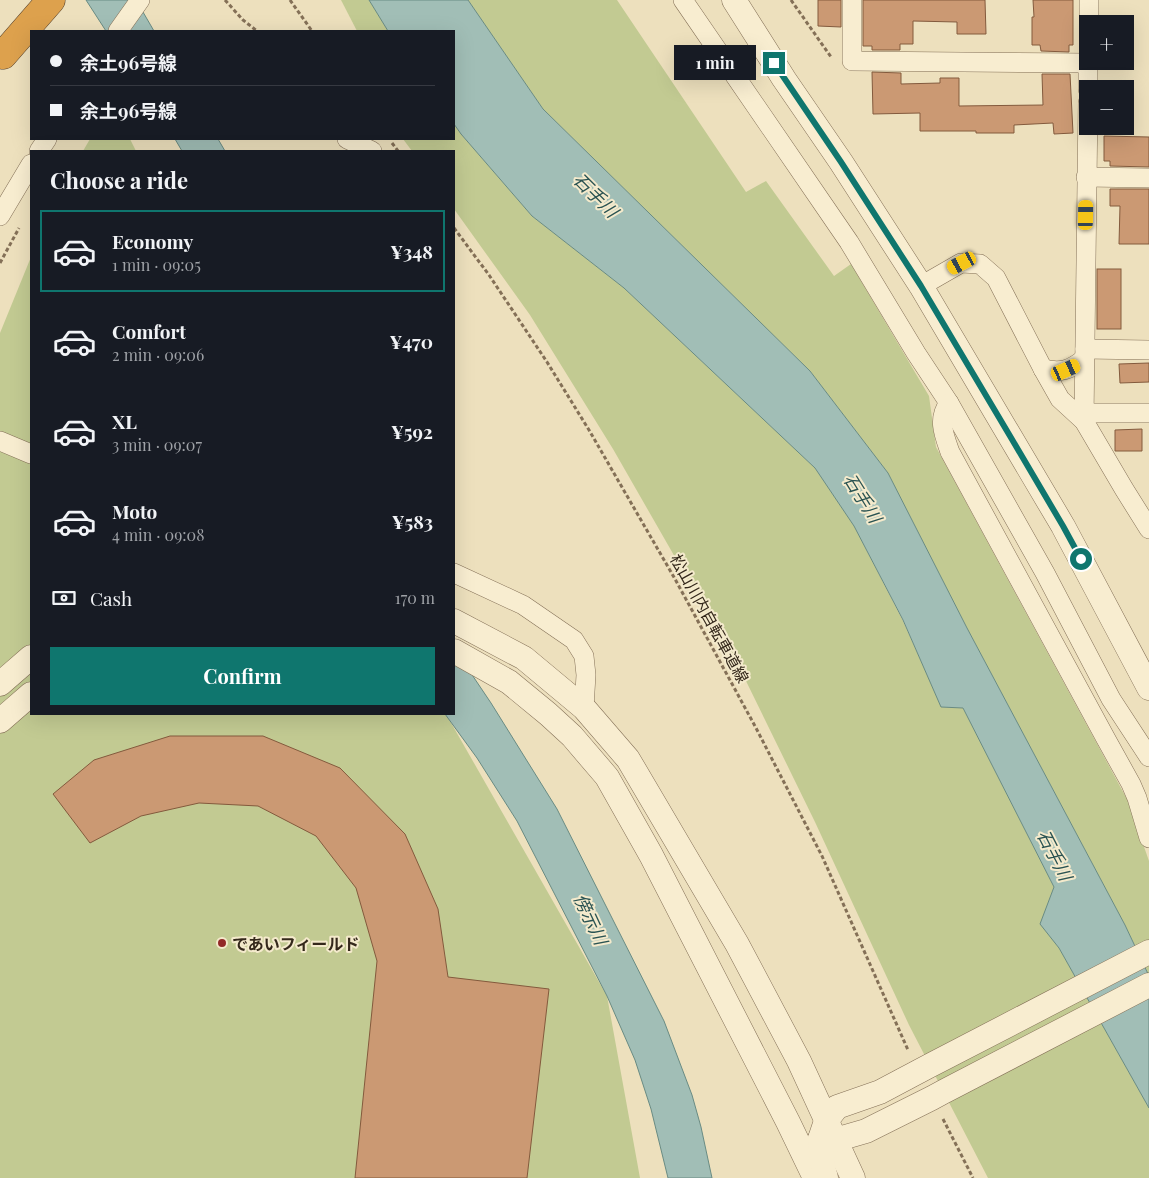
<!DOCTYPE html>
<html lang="en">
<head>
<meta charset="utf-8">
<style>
	:root { --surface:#171b24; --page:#20242c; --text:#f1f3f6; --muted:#9ea1a6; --line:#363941; --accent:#0f766e }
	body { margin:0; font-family:"Playfair Display","Noto Sans JP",serif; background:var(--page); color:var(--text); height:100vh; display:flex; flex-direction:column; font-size:19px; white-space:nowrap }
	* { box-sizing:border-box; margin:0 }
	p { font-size:16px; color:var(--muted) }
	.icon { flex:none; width:28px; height:28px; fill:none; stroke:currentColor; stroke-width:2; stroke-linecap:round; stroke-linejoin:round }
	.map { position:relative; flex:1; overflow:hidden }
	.details { position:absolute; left:30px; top:150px; width:425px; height:565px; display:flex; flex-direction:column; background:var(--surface); border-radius:0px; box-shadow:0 5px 20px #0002 }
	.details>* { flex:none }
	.banner { position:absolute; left:30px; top:30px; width:425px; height:110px; border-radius:0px; box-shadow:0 5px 20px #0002; display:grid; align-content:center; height:110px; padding:0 20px; background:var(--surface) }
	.fabs { position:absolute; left:1079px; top:15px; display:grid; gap:10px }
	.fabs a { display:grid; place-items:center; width:55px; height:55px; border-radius:0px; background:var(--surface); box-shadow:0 5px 20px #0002; font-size:25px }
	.end { position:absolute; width:22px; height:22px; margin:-11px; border:6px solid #0f766e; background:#fff; box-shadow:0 0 0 2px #fff }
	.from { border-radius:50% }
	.bubble { position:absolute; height:35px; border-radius:0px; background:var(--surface); box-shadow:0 5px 20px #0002; font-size:16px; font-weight:700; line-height:35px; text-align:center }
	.car { position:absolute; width:15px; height:30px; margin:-15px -8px; border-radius:6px; box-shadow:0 0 4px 1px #0007; background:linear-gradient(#f5c518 24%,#345 0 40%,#f5c518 0 76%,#345 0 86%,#f5c518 0) }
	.banner b { display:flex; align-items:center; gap:18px; height:48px; font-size:19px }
	.banner b+b { border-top:1px solid var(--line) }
	.banner i { width:12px; height:12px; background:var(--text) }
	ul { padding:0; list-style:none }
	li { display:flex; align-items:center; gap:15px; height:82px; margin:0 10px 8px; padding:0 10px; border:2px solid transparent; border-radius:0px }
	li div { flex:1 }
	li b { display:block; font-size:19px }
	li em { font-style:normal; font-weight:700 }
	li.on { border-color:var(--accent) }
	li>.icon { width:45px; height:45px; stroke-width:1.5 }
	h2 { padding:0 20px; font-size:22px; line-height:60px }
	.pay { display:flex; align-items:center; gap:12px; height:55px; padding:0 20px; font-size:19px }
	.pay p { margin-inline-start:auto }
	.button { display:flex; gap:10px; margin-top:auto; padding:10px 20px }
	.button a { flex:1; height:58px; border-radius:0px; background:var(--accent); color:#fff; font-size:20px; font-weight:700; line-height:58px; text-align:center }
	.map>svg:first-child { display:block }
</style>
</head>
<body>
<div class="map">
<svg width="1149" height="1178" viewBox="0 0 1149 1178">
	<rect width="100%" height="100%" fill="#ede0bd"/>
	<g fill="#c2ca92">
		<path d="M 341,0 L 369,0 L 388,31 L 357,31 Z"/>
		<path d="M 468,0 L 617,0 L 746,192 L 766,181 L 834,276 L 851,264 L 929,396 L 936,447 L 1128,801 L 1149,861 L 1149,976 L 1125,925 L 967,628 L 888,473 L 810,371 L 543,109 Z"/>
		<path d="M 454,124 L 461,134 L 532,216 L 624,288 L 815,468 L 854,526 L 903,621 L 941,706 L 963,708 L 1054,887 L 1041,924 L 1059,948 L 1149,1108 L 1149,1178 L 988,1178 L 909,1025 L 815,822 L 746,681 L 613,449 L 530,315 L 454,209 L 454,151 L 412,151 L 403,139 L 454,139 Z"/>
		<path d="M 90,139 L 130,139 L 136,151 L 83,151 Z"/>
		<path d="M 31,257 L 31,714 L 446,714 L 607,996 L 640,1178 L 0,1178 L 0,333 Z"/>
	</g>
	<g fill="#a1beb6" stroke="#698b83">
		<path d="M 86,0 L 136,0 L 154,31 L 106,31 Z"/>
		<path d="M 369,0 L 468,0 L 543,109 L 810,371 L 888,473 L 967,628 L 1125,925 L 1149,976 L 1149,1108 L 1059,948 L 1040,924 L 1054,887 L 963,708 L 941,707 L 903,620 L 854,526 L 815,468 L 624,288 L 532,216 L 461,134 L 454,124 L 454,31 L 388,31 Z"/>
		<path d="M 175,139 L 218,139 L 225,151 L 182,151 Z"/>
		<path d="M 454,648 L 491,703 L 557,809 L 664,1021 L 692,1095 L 701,1127 L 712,1178 L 668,1178 L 651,1109 L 635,1060 L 607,996 L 517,821 L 477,758 L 445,714 L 454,714 Z"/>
	</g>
	<g fill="#cb9973" stroke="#835a3d">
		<path d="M 818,0 L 841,0 L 841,27 L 818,26 Z"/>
		<path d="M 863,0 L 985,0 L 986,34 L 957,34 L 957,22 L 913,21 L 913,44 L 900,44 L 900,50 L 872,50 L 872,46 L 863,46 Z"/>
		<path d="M 1033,0 L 1073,0 L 1073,45 L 1069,45 L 1069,52 L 1041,51 L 1040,45 L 1032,45 L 1032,17 L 1034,17 Z"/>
		<path d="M 872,72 L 901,73 L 901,84 L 940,83 L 940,78 L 959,78 L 959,106 L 1043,105 L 1042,74 L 1070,74 L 1073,133 L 1054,134 L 1053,123 L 1014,125 L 1014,133 L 976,133 L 976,131 L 920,131 L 920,113 L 873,114 Z"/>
		<path d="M 1104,136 L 1149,137 L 1149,167 L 1110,166 L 1110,161 L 1104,161 Z"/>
		<path d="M 1110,189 L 1149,189 L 1149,244 L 1119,244 L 1120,206 L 1110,206 Z"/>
		<rect x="1097" y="269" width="24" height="60"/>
		<path d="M 1149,363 L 1149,382 L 1120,383 L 1119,364 Z"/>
		<path d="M 1142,429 L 1142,451 L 1115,451 L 1115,430 Z"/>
		<path d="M 170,736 L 263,736 L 340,768 L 405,834 L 438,909 L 448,977 L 549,989 L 527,1178 L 355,1178 L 377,961 L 356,888 L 316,836 L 258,806 L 199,803 L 141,816 L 90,843 L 53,794 L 94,760 Z"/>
	</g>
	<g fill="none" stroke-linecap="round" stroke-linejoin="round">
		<g stroke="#847057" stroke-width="20">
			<g id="minor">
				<path d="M 683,0 L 849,242 L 916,353 L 949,403 L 1045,573 L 1111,699 L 1149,757"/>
				<path d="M 852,0 L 852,61 L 1088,63"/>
				<path d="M 1089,24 L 1089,0"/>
				<path d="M 118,31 L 140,0"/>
				<path d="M 1088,89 L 1088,61"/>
				<path d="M 347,139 L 372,151"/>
				<path d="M 39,151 L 47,139"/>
				<path d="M 1086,177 L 1149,178"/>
				<path d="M 0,216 L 31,164"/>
				<path d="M 921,286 L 961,263 L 980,264 L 996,278 L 1043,369 L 1060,399 L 1084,421 L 1124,489 L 1149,529"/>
				<path d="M 1085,349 L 1149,350"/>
				<path d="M 1043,369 C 1062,373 1070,370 1084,359"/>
				<path d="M 949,403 C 937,419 944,435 950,452 L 1106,739 L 1131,784 L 1137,798 L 1149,838"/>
				<path d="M 1083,413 L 1149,413"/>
				<path d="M 1084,421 L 1088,103"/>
				<path d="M 0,441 L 31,454"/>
				<path d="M 454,573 L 523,605 L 574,640 L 584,656 L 586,675 L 584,708"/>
			</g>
		</g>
		<g stroke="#847057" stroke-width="25">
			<g id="tertiary">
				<path d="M 734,0 L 784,79 L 841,162 L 921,286 L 1063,526 L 1149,688"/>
				<path d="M 454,621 L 524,658 L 584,708 L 628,759 L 737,944 L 799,1061 L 853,1178"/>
				<path d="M 454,651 L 509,682 L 548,714 L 572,736 L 607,777 L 651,855 L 788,1122 L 815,1178"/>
				<path d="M 0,684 L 31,657"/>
				<path d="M 0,721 L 31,694"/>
				<path d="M 820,1139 L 835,1140 L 866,1131 L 932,1098 L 943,1092 L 1149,985"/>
				<path d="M 826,1178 L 823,1167 L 820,1139 L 826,1121 L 837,1107 L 880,1092 L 929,1066 L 1149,952"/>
			</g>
		</g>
		<g stroke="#523e2b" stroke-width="29">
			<path id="motorway" d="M 3,55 L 51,0"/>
		</g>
		<g stroke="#847057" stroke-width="3" stroke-dasharray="4 2.5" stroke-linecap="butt">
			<path d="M 225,0 L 243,20 L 257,31"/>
			<path d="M 290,0 L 312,31"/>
			<path d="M 791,0 L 831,57"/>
			<path d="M 392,143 L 398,151"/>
			<path d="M 454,228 L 489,275 L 547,362 L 589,430 L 675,579 L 756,728 L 822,856 L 908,1050"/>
			<path d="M 0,263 L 19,228"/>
			<path d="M 943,1119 L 973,1178"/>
		</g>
		<use href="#minor" stroke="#f8edd0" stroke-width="19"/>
		<use href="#tertiary" stroke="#f8edd0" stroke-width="24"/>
		<use href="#motorway" stroke="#dda14d" stroke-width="28"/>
	</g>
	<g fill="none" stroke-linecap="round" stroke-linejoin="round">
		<path stroke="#0f766e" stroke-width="6" d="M 774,63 L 841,162 L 921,286 L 1010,436 L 1063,526 L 1081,559"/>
	</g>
	<circle fill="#922927" stroke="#f4eacc" stroke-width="2" cx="222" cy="943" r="5"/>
	<g text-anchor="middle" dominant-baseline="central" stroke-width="4" stroke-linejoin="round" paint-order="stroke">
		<g font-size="16" fill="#34281b" stroke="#f4eacc">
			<text transform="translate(710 618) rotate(61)">松山川内自転車道線</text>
		</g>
		<g font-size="16" font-weight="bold" fill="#34281b" stroke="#f4eacc" text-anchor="start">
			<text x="232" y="943">であいフィールド</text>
		</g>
		<g font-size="18" font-style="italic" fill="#2a5352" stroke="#f4eacc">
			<text transform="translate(596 195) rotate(45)">石手川</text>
			<text transform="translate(863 498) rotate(58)">石手川</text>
			<text transform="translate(1055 855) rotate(63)">石手川</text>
			<text transform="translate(591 919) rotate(65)">傍示川</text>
		</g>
	</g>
</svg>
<div class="fabs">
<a>+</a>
<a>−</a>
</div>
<i class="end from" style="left:1081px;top:559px"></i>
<i class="end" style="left:774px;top:63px"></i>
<div class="bubble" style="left:674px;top:45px;width:82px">1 min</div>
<i class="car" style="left:1086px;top:215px;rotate:1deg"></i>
<i class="car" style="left:962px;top:263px;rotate:242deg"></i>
<i class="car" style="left:1066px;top:370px;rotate:66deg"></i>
<div class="banner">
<b><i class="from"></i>余土96号線</b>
<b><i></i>余土96号線</b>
</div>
<section class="details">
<h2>Choose a ride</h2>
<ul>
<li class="on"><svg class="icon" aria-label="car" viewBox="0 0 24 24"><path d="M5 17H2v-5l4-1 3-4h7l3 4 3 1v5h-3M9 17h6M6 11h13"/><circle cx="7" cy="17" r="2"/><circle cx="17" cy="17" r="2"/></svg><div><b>Economy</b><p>1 min · 09:05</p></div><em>¥348</em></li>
<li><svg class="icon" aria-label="car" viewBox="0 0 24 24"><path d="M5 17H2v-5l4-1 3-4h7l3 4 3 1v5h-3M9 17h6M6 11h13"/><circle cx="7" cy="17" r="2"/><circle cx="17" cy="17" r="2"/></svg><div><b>Comfort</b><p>2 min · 09:06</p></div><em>¥470</em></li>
<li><svg class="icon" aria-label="car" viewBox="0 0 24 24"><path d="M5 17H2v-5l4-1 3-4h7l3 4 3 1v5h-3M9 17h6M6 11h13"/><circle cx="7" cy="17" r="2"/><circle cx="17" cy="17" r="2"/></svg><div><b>XL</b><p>3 min · 09:07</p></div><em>¥592</em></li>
<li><svg class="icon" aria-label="car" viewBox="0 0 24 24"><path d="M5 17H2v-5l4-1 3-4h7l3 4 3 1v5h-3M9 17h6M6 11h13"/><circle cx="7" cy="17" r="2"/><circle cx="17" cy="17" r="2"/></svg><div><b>Moto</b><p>4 min · 09:08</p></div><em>¥583</em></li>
</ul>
<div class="pay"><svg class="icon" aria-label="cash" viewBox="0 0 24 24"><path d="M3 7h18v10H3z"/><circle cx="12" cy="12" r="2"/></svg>Cash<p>170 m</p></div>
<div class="button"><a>Confirm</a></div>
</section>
</div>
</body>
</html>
